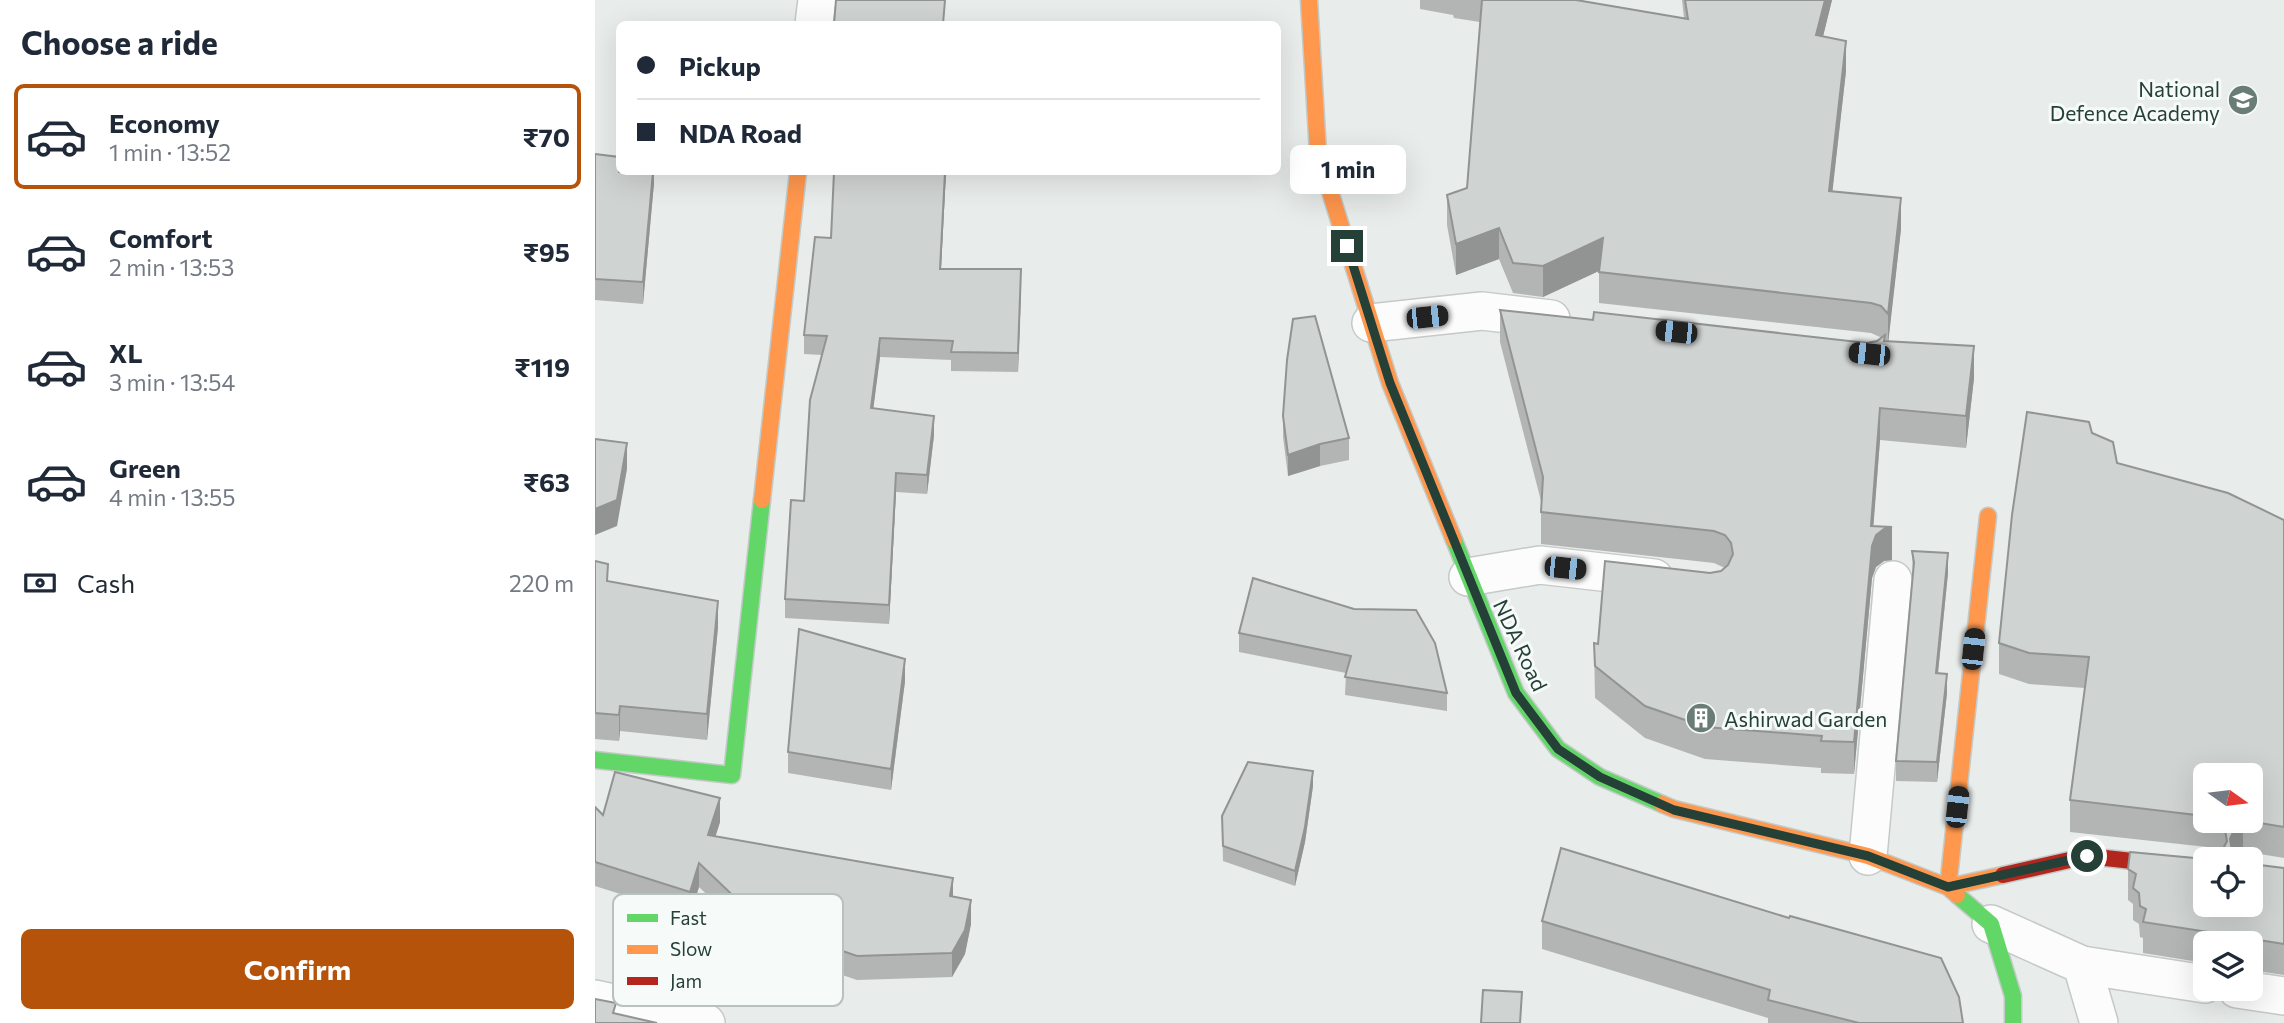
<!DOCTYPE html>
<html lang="en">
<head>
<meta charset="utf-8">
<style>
	:root { --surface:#fff; --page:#f6f6f7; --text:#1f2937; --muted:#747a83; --line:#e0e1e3; --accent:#b45309 }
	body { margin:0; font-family:Commissioner,sans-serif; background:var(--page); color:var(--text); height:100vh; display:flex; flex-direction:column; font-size:26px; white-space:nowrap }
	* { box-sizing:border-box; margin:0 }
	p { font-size:23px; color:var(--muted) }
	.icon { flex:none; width:38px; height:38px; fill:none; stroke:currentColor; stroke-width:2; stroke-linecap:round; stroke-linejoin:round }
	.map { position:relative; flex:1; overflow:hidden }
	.sheet { display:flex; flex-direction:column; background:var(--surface); width:595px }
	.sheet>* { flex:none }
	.banner { position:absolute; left:21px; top:21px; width:665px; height:154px; border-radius:10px; box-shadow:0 7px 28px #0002; display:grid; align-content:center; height:154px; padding:0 21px; background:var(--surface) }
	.needle { width:46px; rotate:104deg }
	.fabs { position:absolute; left:1598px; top:763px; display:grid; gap:14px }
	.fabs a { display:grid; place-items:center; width:70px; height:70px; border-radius:10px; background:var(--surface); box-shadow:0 7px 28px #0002; font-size:35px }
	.end { position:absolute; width:32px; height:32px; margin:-16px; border:9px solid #254037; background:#fff; box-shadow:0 0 0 4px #fff }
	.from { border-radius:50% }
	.bubble { position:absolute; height:49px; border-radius:10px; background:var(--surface); box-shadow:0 7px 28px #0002; font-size:23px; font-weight:700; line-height:49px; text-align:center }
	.car { position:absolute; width:21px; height:42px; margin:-21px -10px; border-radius:9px; box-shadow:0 0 5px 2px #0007; background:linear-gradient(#222 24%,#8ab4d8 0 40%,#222 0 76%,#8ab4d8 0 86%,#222 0) }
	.banner b { display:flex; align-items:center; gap:24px; height:66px; font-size:26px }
	.banner b+b { border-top:2px solid var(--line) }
	.banner i { width:18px; height:18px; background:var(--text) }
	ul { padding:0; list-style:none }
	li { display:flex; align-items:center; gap:21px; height:105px; margin:0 14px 10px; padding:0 7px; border:4px solid transparent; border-radius:10px }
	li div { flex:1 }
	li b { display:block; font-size:26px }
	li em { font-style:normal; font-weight:700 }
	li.on { border-color:var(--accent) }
	li>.icon { width:63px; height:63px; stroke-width:1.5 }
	h2 { padding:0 21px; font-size:32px; line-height:84px }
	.pay { display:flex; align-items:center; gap:18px; height:77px; padding:0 21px; font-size:26px }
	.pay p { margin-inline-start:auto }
	.button { display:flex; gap:14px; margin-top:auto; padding:14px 21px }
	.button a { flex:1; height:80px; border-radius:10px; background:var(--accent); color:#fff; font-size:28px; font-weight:700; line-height:80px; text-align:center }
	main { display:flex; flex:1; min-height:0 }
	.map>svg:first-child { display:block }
</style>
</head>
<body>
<main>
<section class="sheet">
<h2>Choose a ride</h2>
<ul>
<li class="on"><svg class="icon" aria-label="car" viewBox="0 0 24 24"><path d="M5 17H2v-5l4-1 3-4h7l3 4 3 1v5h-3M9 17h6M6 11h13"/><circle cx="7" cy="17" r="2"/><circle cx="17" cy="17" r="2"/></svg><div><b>Economy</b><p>1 min · 13:52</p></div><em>₹70</em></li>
<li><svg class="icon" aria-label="car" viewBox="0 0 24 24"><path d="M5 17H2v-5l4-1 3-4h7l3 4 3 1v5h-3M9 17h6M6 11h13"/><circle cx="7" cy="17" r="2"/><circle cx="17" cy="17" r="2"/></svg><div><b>Comfort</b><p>2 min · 13:53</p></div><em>₹95</em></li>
<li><svg class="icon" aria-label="car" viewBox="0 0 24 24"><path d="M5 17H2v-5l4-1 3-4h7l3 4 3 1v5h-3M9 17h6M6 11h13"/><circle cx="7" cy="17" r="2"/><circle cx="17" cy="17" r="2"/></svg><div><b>XL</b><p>3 min · 13:54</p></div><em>₹119</em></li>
<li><svg class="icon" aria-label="car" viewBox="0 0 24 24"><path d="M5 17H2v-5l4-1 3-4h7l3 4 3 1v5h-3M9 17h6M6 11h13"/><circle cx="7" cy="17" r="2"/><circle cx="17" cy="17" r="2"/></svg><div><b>Green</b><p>4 min · 13:55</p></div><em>₹63</em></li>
</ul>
<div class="pay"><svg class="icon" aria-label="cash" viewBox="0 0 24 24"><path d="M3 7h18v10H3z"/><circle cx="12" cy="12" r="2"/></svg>Cash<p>220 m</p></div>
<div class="button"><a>Confirm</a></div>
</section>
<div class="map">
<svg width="1689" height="1023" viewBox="0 0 1689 1023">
	<rect width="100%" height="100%" fill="#e8ecea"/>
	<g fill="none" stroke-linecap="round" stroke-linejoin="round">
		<g stroke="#c5c9c7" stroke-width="40">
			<g id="street">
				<path d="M 219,24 L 222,0"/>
				<path d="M 776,323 L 887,311 L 956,319"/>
				<path d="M 873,577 L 945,565 L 1059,578"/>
				<path d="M 1273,856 L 1298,580"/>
				<path d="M 1396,924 L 1487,965 L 1504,1023"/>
				<path d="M 1487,965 L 1610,984"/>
				<path d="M 1642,989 L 1689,996"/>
				<path d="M 0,999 L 111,1023"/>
			</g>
		</g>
		<g stroke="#c3cac7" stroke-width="19">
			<g id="fast">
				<path d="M 859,540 L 921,693 L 963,749 L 1005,777 L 1067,804"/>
				<path d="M 0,760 L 137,775 L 167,500"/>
				<path d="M 1362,895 L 1396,924 L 1418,996 L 1418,1023"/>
			</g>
		</g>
		<g stroke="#c3cac7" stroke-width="19">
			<g id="slow">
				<path d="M 714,0 L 723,153 L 795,383 L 859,540"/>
				<path d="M 167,500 L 203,172"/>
				<path d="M 1393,516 L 1353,887 L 1408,875"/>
				<path d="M 1067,804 L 1079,809 L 1273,856 L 1353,887 L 1362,895"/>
			</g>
		</g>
		<g stroke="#c3cac7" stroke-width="19">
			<path id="jam" d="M 1408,875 L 1492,856 L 1610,869"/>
		</g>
		<use href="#street" stroke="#fcfcfc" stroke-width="37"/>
		<use href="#fast" stroke="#63d668" stroke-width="16"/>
		<use href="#slow" stroke="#ff974d" stroke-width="16"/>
		<use href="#jam" stroke="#b3261e" stroke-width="16"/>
	</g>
	<g fill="#b2b5b4" fill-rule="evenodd">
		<path d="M 825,0 L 984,0 L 1089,18 L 1087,0 L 1237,0 L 1228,36 L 1251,71 L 1237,192 L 1306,229 L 1293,341 L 1379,378 L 1371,448 L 1285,440 L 1278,526 L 1297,560 L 1289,561 L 1281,567 L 1277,578 L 1259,774 L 1226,773 L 1226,768 L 1110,759 L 1050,738 L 1000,698 L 999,643 L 1003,644 L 1115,573 L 1126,571 L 1130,568 L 1119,563 L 946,544 L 946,501 L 905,342 L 905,310 L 998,320 L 1272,343 L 1282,341 L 1287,338 L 1276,333 L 1004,303 L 1004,271 L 948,297 L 918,293 L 904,259 L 861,275 L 852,225 L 852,195 L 872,188 L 885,22 L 859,18 L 858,15 L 825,9 Z"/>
		<path d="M 0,154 L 59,172 L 59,183 L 48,304 L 0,300 Z"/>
		<path d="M 239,172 L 351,172 L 346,269 L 426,289 L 423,372 L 356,371 L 356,360 L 285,357 L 278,408 L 339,435 L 332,494 L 301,492 L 294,624 L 190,618 L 190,599 L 209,501 L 227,355 L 209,354 L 209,335 L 236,238 Z"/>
		<path d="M 688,416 L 754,438 L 754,460 L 725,466 L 693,476 L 688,437 Z"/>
		<path d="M 1497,433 L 1522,463 L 1689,520 L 1689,858 L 1659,853 L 1648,855 L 1643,859 L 1618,858 L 1625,853 L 1612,847 L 1475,832 L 1475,800 L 1490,688 L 1434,684 L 1404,674 L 1404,643 ZM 1610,775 L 1656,821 L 1610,821 Z"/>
		<path d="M 1317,551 L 1353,573 L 1343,673 L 1352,693 L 1342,782 L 1301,781 L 1301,761 L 1318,576 Z"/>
		<path d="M 0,561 L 13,581 L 123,627 L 112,740 L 25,731 L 24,741 L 0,739 Z"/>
		<path d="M 658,578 L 852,693 L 852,711 L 750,695 L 751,673 L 644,652 L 644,633 Z"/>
		<path d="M 310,681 L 296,790 L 193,773 L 193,752 Z"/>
		<path d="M 718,786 L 710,842 L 700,886 L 628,861 L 627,816 Z"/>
		<path d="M 0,807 L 8,815 L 125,822 L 120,837 L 358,897 L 376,924 L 370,954 L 357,977 L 262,980 L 147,941 L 147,928 L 104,887 L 95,916 L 0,886 Z"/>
		<path d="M 1608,860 L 1689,868 L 1689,975 L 1656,970 L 1656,943 L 1610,943 L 1610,963 L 1548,953 L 1548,938 L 1545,937 L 1544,924 L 1538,920 L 1538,904 L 1533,900 L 1533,869 Z"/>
		<path d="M 947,921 L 1368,1023 L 1173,1023 L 1173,1018 L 947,949 Z"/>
	</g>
	<g fill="#919492">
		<path d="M 1230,0 L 1237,0 L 1221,65 L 1221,35 Z"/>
		<path d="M 1251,41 L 1251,71 L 1234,222 L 1234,191 Z"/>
		<path d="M 58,172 L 59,183 L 48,304 L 48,282 Z"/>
		<path d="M 350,172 L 351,172 L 345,288 L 345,269 Z"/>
		<path d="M 1306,198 L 1306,229 L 1293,345 L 1293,314 Z"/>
		<path d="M 904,228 L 904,259 L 861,275 L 861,244 Z"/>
		<path d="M 1008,238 L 1008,269 L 948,297 L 948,266 Z"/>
		<path d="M 426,269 L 426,289 L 423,372 L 423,353 Z"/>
		<path d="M 285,338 L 285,357 L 276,427 L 276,408 Z"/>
		<path d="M 1379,346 L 1379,378 L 1371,448 L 1371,416 Z"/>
		<path d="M 1285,408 L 1285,440 L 1276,558 L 1276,526 Z"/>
		<path d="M 339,416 L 339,435 L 332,494 L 332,475 Z"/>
		<path d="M 32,443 L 32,469 L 22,526 L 0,535 L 0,509 Z"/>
		<path d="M 725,444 L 725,466 L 693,476 L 693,455 Z"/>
		<path d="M 301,473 L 301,492 L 294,624 L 294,605 Z"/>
		<path d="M 1297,527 L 1297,560 L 1289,561 L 1281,567 L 1277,578 L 1259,774 L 1259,742 L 1277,546 L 1281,535 L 1289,529 Z"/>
		<path d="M 1353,553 L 1353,573 L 1341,692 L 1341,673 Z"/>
		<path d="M 123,601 L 123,627 L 112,740 L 112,714 Z"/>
		<path d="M 310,659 L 310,681 L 296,790 L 296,769 Z"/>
		<path d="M 1352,674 L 1352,693 L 1342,782 L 1342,762 Z"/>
		<path d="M 25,706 L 25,731 L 24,741 L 24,715 Z"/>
		<path d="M 718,771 L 718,786 L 710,842 L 700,886 L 700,871 Z"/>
		<path d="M 125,798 L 125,822 L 113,860 L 113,835 Z"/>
		<path d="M 1648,824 L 1648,855 L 1642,859 L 1635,859 L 1635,839 L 1639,830 Z"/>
		<path d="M 104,863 L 104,887 L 95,916 L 95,892 Z"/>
		<path d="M 358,878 L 358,902 L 355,896 Z"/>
		<path d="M 376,900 L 376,924 L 370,954 L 357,977 L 357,953 Z"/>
	</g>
	<g fill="#cfd3d1" stroke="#919492" stroke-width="2">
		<path d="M 241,0 L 350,0 L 348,24 L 239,24 Z"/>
		<path d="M 887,0 L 981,0 L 1093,19 L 1090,0 L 1230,0 L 1221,35 L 1251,41 L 1234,191 L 1306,198 L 1293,314 L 1286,306 L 1276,303 L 1004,272 L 1008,238 L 948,266 L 918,263 L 904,228 L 861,244 L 852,195 L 872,188 Z"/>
		<path d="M 0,154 L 24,157 L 24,172 L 58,172 L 48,282 L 0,279 Z"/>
		<path d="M 239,172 L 350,172 L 345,269 L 426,269 L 423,353 L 356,352 L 358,341 L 285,338 L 276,408 L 339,416 L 332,475 L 301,473 L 294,605 L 190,599 L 196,500 L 209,501 L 215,400 L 232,336 L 209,335 L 220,237 L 236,238 Z"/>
		<path d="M 905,310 L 998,320 L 999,312 L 1272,343 L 1282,341 L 1290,335 L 1289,341 L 1379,346 L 1371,416 L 1285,408 L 1276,526 L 1297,527 L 1289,529 L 1281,535 L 1277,546 L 1259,742 L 1226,741 L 1227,736 L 1110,727 L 1050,706 L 1000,666 L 999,643 L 1003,644 L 1010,561 L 1115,573 L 1126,571 L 1133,565 L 1138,554 L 1136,543 L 1130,535 L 1119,531 L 946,512 L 948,477 Z"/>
		<path d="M 720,316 L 754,438 L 725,444 L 693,455 L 688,416 L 692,360 L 698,319 Z"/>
		<path d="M 1432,412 L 1494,422 L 1497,433 L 1518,442 L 1522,463 L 1633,493 L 1689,520 L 1689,827 L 1659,822 L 1648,824 L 1639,830 L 1635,839 L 1637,851 L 1643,859 L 1610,859 L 1618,858 L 1627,851 L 1632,841 L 1630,830 L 1623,821 L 1656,821 L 1656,775 L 1610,775 L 1610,816 L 1475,800 L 1494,657 L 1434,653 L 1404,643 L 1417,515 Z"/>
		<path d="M 0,439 L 32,443 L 22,500 L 0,509 Z"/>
		<path d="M 1317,551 L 1353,553 L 1341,673 L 1352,674 L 1342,762 L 1301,761 L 1319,562 Z"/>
		<path d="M 0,561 L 13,564 L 12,581 L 123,601 L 112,714 L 25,706 L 24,715 L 0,713 Z"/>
		<path d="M 658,578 L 759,609 L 821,610 L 840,643 L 852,693 L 750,677 L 756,656 L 644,633 Z"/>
		<path d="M 204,629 L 310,659 L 296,769 L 193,752 Z"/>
		<path d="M 653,762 L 718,771 L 710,827 L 700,871 L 628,846 L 627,816 Z"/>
		<path d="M 20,772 L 125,798 L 113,835 L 358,878 L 355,896 L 376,900 L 370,930 L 357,953 L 262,956 L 147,916 L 150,907 L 104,863 L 95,892 L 0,862 L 0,807 L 8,815 Z"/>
		<path d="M 966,848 L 1194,918 L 1195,916 L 1346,958 L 1364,997 L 1368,1023 L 1264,1023 L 1173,1000 L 1175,990 L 947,921 Z"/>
		<path d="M 1535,852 L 1610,859 L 1610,905 L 1656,905 L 1656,864 L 1689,868 L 1689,944 L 1645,937 L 1626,940 L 1613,932 L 1548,922 L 1551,909 L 1545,906 L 1544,893 L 1538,888 L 1541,874 L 1533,869 Z"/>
		<path d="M 888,990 L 927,992 L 925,1023 L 886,1023 Z"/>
		<path d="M 0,999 L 21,1003 L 18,1013 L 62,1023 L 0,1023 Z"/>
	</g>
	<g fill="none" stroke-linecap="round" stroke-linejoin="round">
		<path stroke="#254037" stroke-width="9" d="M 752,246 L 795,383 L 921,693 L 963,749 L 1005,777 L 1079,810 L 1273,856 L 1353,887 L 1492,856"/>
	</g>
	<defs>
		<g id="university-disc" transform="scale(1.575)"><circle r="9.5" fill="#697c76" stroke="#f6faf8"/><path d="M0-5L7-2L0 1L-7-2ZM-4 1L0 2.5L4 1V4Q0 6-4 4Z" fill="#fff"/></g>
		<g id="building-disc" transform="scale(1.575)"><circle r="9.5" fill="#697c76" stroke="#f6faf8"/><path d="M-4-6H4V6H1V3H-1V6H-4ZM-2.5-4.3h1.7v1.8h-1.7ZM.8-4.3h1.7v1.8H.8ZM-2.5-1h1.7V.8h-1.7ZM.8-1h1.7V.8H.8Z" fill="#fff"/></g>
	</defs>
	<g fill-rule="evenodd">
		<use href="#university-disc" x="1648" y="100"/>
		<use href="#building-disc" x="1106" y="718"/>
	</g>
	<g text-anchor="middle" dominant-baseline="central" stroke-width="6" stroke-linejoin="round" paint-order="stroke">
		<g font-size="21" fill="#254037" stroke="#f6faf8" text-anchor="end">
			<text x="1625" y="88">National<tspan x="1625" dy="24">Defence Academy</tspan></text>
			<text x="1129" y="718" text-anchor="start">Ashirwad Garden</text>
		</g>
		<g font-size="21" fill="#254037" stroke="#f6faf8">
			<text transform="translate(926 645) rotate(65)">NDA Road</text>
		</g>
	</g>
	<rect x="18" y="894" width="230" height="112" rx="10" fill="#f6faf8" stroke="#b7c2be" stroke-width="2"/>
	<rect x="32" y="914" width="31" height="8" fill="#63d668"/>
	<rect x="32" y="945" width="31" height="9" fill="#ff974d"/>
	<rect x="32" y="977" width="31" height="8" fill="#b3261e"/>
	<g font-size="19" fill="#254037">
		<text x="75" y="925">Fast</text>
		<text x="75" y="956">Slow</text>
		<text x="75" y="988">Jam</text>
	</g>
</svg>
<div class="fabs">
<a><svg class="needle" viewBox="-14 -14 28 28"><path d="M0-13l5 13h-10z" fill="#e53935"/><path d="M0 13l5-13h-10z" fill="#747a83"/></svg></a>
<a><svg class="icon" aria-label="locate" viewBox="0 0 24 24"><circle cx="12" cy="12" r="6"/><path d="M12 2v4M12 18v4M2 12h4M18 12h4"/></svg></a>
<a><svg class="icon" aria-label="layers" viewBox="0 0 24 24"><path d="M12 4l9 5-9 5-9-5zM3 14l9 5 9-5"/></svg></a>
</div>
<i class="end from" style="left:1492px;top:856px"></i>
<i class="end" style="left:752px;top:246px"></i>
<div class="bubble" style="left:695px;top:145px;width:116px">1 min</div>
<i class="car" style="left:832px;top:317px;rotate:84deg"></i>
<i class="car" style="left:1081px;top:332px;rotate:276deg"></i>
<i class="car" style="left:1274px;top:354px;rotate:276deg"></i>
<i class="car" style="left:970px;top:568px;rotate:96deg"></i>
<i class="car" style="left:1378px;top:649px;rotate:6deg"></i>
<i class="car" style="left:1362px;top:807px;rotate:6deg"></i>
<div class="banner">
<b><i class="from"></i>Pickup</b>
<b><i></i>NDA Road</b>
</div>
</div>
</main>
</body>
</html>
